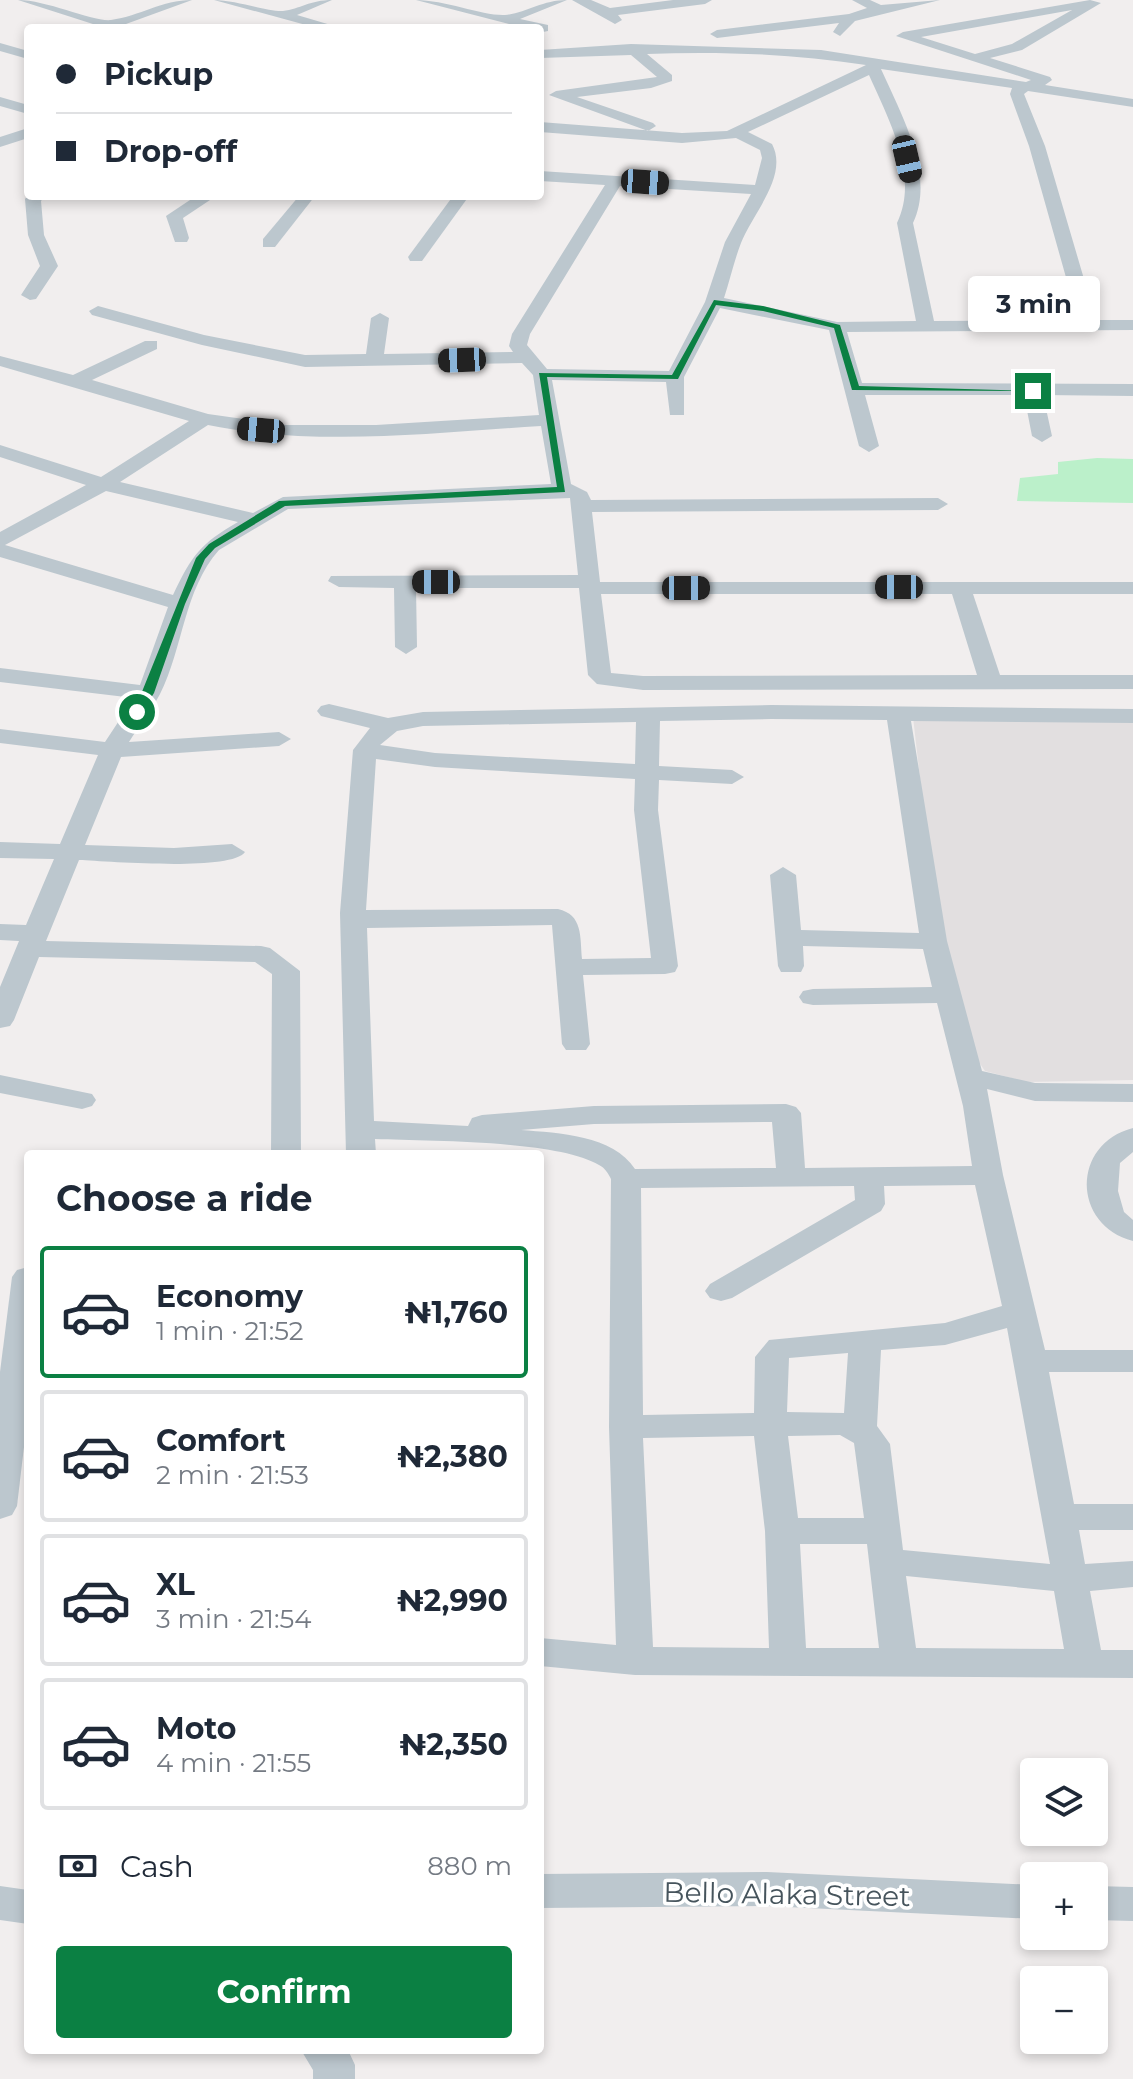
<!DOCTYPE html>
<html lang="en">
<head>
<meta charset="utf-8">
<style>
	:root { --surface:#fff; --page:#f6f6f7; --text:#1f2937; --muted:#747a83; --line:#e0e1e3; --accent:#0b8043 }
	body { margin:0; font-family:Montserrat,sans-serif; background:var(--page); color:var(--text); height:100vh; display:flex; flex-direction:column; font-size:30px; white-space:nowrap }
	* { box-sizing:border-box; margin:0 }
	p { font-size:26px; color:var(--muted) }
	.icon { flex:none; width:44px; height:44px; fill:none; stroke:currentColor; stroke-width:2; stroke-linecap:round; stroke-linejoin:round }
	.map { position:relative; flex:1; overflow:hidden }
	.sheet { position:absolute; left:24px; top:1150px; width:520px; height:904px; display:flex; flex-direction:column; background:var(--surface); border-radius:8px; box-shadow:0 4px 12px #0003 }
	.sheet>* { flex:none }
	.hud { position:absolute; left:24px; top:24px; width:520px; height:176px; border-radius:8px; box-shadow:0 4px 12px #0003; display:grid; align-content:center; height:176px; padding:0 32px; background:var(--surface) }
	.fabs { position:absolute; left:1020px; top:1758px; display:grid; gap:16px }
	.fabs a { display:grid; place-items:center; width:88px; height:88px; border-radius:8px; background:var(--surface); box-shadow:0 4px 12px #0003; font-size:40px }
	.end { position:absolute; width:36px; height:36px; margin:-18px; border:10px solid #0b8043; background:#fff; box-shadow:0 0 0 4px #fff }
	.from { border-radius:50% }
	.bubble { position:absolute; height:56px; border-radius:8px; background:var(--surface); box-shadow:0 4px 12px #0003; font-size:26px; font-weight:700; line-height:56px; text-align:center }
	.car { position:absolute; width:24px; height:48px; margin:-24px -12px; border-radius:10px; box-shadow:0 0 6px 2px #0007; background:linear-gradient(#222 24%,#8ab4d8 0 40%,#222 0 76%,#8ab4d8 0 86%,#222 0) }
	.hud b { display:flex; align-items:center; gap:28px; height:76px; font-size:30px }
	.hud b+b { border-top:2px solid var(--line) }
	.hud i { width:20px; height:20px; background:var(--text) }
	ul { padding:0; list-style:none }
	li { display:flex; align-items:center; gap:24px; height:132px; margin:0 16px 12px; padding:0 16px; border:4px solid var(--line); border-radius:8px }
	li div { flex:1 }
	li b { display:block; font-size:30px }
	li em { font-style:normal; font-weight:700 }
	li.current { border-color:var(--accent) }
	li>.icon { width:72px; height:72px; stroke-width:1.5 }
	h2 { padding:0 32px; font-size:36px; line-height:96px }
	.pay { display:flex; align-items:center; gap:20px; height:88px; padding:0 32px; font-size:30px }
	.pay p { margin-inline-start:auto }
	.action { display:flex; gap:16px; margin-top:auto; padding:16px 32px }
	.action a { flex:1; height:92px; border-radius:8px; background:var(--accent); color:#fff; font-size:32px; font-weight:700; line-height:92px; text-align:center }
	.map>svg:first-child { display:block }
</style>
</head>
<body>
<div class="map">
<svg width="1133" height="2079" viewBox="0 0 1133 2079">
	<rect width="100%" height="100%" fill="#f1eeee"/>
	<path fill="#e2dfe0" d="M 1133,711 L 1133,1080 L 1026,1082 L 985,1071 L 968,1046 L 930,865 L 913,717 Z"/>
	<path fill="#bbf0ca" d="M 1097,458 L 1133,459 L 1133,503 L 1017,501 L 1020,478 L 1058,474 L 1058,462 Z"/>
	<g fill="none" stroke-linecap="round" stroke-linejoin="round">
		<g fill="#bcc7ce" fill-rule="evenodd">
			<path d="M 18,0 C 47,0 93,22 111,20 C 140,16 162,0 192,0 L 115,28 L 94,28 L 96,25 Z"/>
			<path d="M 214,0 C 236,0 268,12 283,11 C 300,9 310,0 332,0 L 297,15 L 341,28 L 317,28 Z"/>
			<path d="M 416,0 C 445,0 483,16 505,15 C 526,13 542,0 567,0 L 520,19 L 548,25 L 548,31 L 543,32 L 540,28 L 525,28 Z"/>
			<path d="M 572,0 L 591,0 L 610,8 L 673,0 L 712,0 L 705,4 L 618,15 L 622,20 L 615,24 Z"/>
			<path d="M 852,0 L 870,0 L 881,5 L 940,0 L 855,21 L 840,36 L 833,32 L 839,23 L 717,38 L 710,34 L 717,30 L 849,14 L 867,8 Z"/>
			<path d="M 1090,0 L 1101,3 L 1022,50 L 990,58 L 1050,77 L 1052,80 L 1045,85 L 1133,99 L 1133,107 L 1028,91 L 1024,94 L 1045,146 L 1096,320 L 1133,320 L 1133,330 L 847,332 L 862,383 L 1133,384 L 1133,396 L 1043,395 L 1052,436 L 1042,442 L 1032,436 L 1024,395 L 865,395 L 879,446 L 869,452 L 859,446 L 829,330 L 720,308 L 684,377 L 684,415 L 670,415 L 666,382 L 552,380 L 571,484 L 587,492 L 591,500 L 938,498 L 948,504 L 938,510 L 592,512 L 600,582 L 1133,582 L 1133,594 L 973,594 L 1000,675 L 1133,675 L 1133,689 L 643,690 L 597,684 L 588,675 L 579,588 L 416,588 L 417,647 L 406,654 L 395,647 L 394,588 L 339,587 L 328,581 L 331,576 L 578,575 L 570,498 L 288,509 L 219,550 C 184,589 183,649 160,694 C 151,711 139,726 129,742 L 279,732 L 291,739 L 279,746 L 121,757 L 85,845 L 174,848 L 232,844 L 245,852 C 231,872 106,861 79,860 L 46,941 L 261,946 L 270,948 L 300,971 L 301,1154 L 271,1154 L 272,974 L 255,962 L 39,957 L 14,1020 L 10,1026 L 0,1028 L 0,987 L 19,941 L 0,940 L 0,924 L 26,925 L 54,859 L 0,858 L 0,842 L 60,844 L 98,755 L 0,743 L 0,729 L 105,742 L 134,698 L 0,682 L 0,668 L 140,685 L 168,607 L 0,557 L 0,532 L 86,485 L 0,457 L 0,445 L 101,477 L 189,421 L 0,366 L 0,356 L 73,375 L 145,341 L 157,341 L 157,349 L 92,380 L 208,414 L 286,425 L 376,425 L 539,415 L 533,375 L 522,363 L 305,367 L 202,345 L 92,315 L 89,311 L 98,306 L 204,335 L 305,355 L 366,354 L 371,318 L 380,313 L 389,318 L 384,354 L 513,352 L 509,346 L 512,334 L 605,185 L 540,181 L 540,171 L 755,185 L 762,158 L 760,150 L 736,138 L 682,143 L 540,132 L 540,122 L 682,133 L 727,131 L 866,65 C 794,54 720,51 647,54 L 672,75 L 672,81 L 651,88 L 577,97 L 653,123 L 656,126 L 648,131 L 549,95 L 556,91 L 657,77 L 631,55 L 540,58 L 540,50 L 631,44 L 821,50 L 1026,82 L 1031,80 L 896,36 L 903,32 ZM 1072,10 L 1012,44 L 975,54 L 921,37 ZM 881,69 L 1012,88 L 1010,94 L 1029,146 L 1078,320 L 934,321 L 913,223 C 936,175 901,114 881,69 ZM 869,75 C 888,118 920,176 897,223 L 916,321 L 837,322 L 724,298 C 730,280 734,261 741,243 C 752,214 789,176 772,144 L 748,132 ZM 620,186 L 751,194 L 725,242 L 705,302 L 669,371 L 547,369 L 527,345 L 530,334 ZM 208,425 C 319,447 430,433 541,426 L 551,484 L 283,497 L 253,513 L 120,482 ZM 106,491 L 238,522 C 200,544 192,555 173,595 L 5,545 ZM 601,594 L 952,594 L 977,675 L 643,676 L 611,673 Z"/>
			<path d="M 0,43 L 28,51 L 28,59 L 0,51 Z"/>
			<path d="M 0,97 L 28,105 L 28,114 L 0,106 Z"/>
			<path d="M 28,128 L 28,138 L 0,147 L 0,137 Z"/>
			<path d="M 28,195 L 45,196 L 41,201 L 44,235 L 58,266 L 36,299 L 30,300 L 21,295 L 40,266 L 28,235 L 25,199 Z"/>
			<path d="M 196,196 L 216,196 L 183,218 L 189,238 L 187,242 L 175,242 L 166,216 Z"/>
			<path d="M 299,196 L 315,196 L 275,247 L 263,247 L 263,239 Z"/>
			<path d="M 453,196 L 469,196 L 422,261 L 410,261 L 408,257 Z"/>
			<path d="M 329,704 L 388,718 L 423,712 L 771,705 L 1133,709 L 1133,723 L 911,721 L 947,941 L 982,1071 L 1035,1083 L 1133,1084 L 1133,1102 L 1035,1101 L 987,1089 L 1003,1175 L 1045,1350 L 1133,1350 L 1133,1372 L 1049,1372 L 1074,1504 L 1133,1504 L 1133,1530 L 1079,1530 L 1085,1564 L 1133,1561 L 1133,1587 L 1090,1591 L 1101,1650 L 1133,1650 L 1133,1678 L 635,1675 L 540,1666 L 540,1638 L 616,1645 L 609,1427 L 611,1179 C 608,1173 605,1168 599,1165 C 558,1140 427,1141 375,1139 L 376,1154 L 346,1154 L 340,913 L 353,750 L 370,728 L 321,716 L 317,711 L 321,706 ZM 771,719 L 887,720 L 919,933 L 801,930 L 796,875 L 783,867 L 770,875 L 778,966 L 781,972 L 801,972 L 804,966 L 803,946 L 923,949 L 932,987 L 813,989 L 803,991 L 799,997 L 803,1003 L 813,1005 L 937,1003 L 963,1106 L 972,1166 L 805,1168 L 801,1113 L 796,1107 L 786,1104 L 594,1106 L 482,1115 L 472,1118 L 468,1126 L 374,1121 L 367,928 L 552,925 L 562,1044 L 566,1050 L 586,1050 L 590,1044 L 583,975 L 665,974 L 675,972 L 678,966 L 658,810 L 659,780 L 732,784 L 744,777 L 732,770 L 659,766 L 660,721 ZM 636,722 L 635,764 L 435,753 L 380,745 L 397,731 L 423,726 ZM 376,759 L 435,767 L 635,779 L 634,810 L 651,958 L 582,959 C 580,936 583,915 558,909 L 366,910 ZM 772,1122 L 776,1168 L 635,1169 C 613,1135 559,1133 521,1130 L 594,1124 ZM 975,1185 L 1002,1306 L 945,1323 L 769,1340 L 755,1357 L 754,1413 L 643,1415 L 641,1188 L 854,1186 L 855,1200 L 710,1284 L 705,1291 L 710,1298 L 721,1301 L 732,1298 L 881,1211 L 885,1204 L 884,1186 ZM 1007,1328 L 1050,1564 L 903,1550 L 890,1444 L 877,1426 L 881,1350 L 945,1345 ZM 848,1353 L 844,1413 L 787,1412 L 789,1358 ZM 754,1436 L 765,1531 L 769,1648 L 653,1647 L 643,1438 ZM 788,1436 L 840,1435 L 854,1443 L 864,1518 L 798,1518 ZM 800,1544 L 867,1544 L 879,1648 L 806,1648 ZM 906,1576 L 1054,1591 L 1064,1649 L 916,1648 Z"/>
			<path d="M 0,1075 L 92,1094 L 96,1100 L 92,1106 L 82,1109 L 0,1093 Z"/>
			<path d="M 1133,1128 L 1133,1152 L 1120,1163 L 1118,1191 L 1124,1212 L 1133,1220 L 1133,1241 C 1072,1225 1071,1144 1133,1128 Z"/>
			<path d="M 28,1267 L 28,1413 L 17,1506 L 12,1515 L 0,1519 L 0,1372 L 12,1277 L 17,1270 Z"/>
			<path d="M 767,1872 L 1034,1885 L 1034,1919 L 767,1906 L 540,1908 L 540,1874 Z"/>
			<path d="M 0,1886 L 28,1890 L 28,1924 L 0,1920 Z"/>
			<path d="M 1094,1886 L 1133,1887 L 1133,1921 L 1094,1920 Z"/>
			<path d="M 301,2050 L 348,2050 L 355,2065 L 355,2079 L 313,2079 L 313,2070 Z"/>
		</g>
	</g>
	<path fill="#0b8043" d="M 714,300 L 763,306 L 840,325 L 859,386 L 1037,391 L 852,390 L 834,328 L 763,311 L 716,305 L 678,379 L 547,377 L 565,492 L 285,506 L 215,548 L 205,559 L 185,604 L 154,693 L 141,714 L 133,714 L 196,558 L 209,544 L 279,501 L 557,487 L 539,373 L 672,375 Z"/>
	<g text-anchor="middle" dominant-baseline="central" stroke-width="7" stroke-linejoin="round" paint-order="stroke">
		<g font-size="28" fill="#46545c" stroke="#fff">
			<text transform="translate(787 1894) rotate(1)">Bello Alaka Street</text>
		</g>
	</g>
</svg>
<div class="fabs">
<a><svg class="icon" aria-label="layers" viewBox="0 0 24 24"><path d="M12 4l9 5-9 5-9-5zM3 14l9 5 9-5"/></svg></a>
<a>+</a>
<a>−</a>
</div>
<i class="end from" style="left:137px;top:712px"></i>
<i class="end" style="left:1033px;top:391px"></i>
<div class="bubble" style="left:968px;top:276px;width:132px">3 min</div>
<i class="car" style="left:907px;top:159px;rotate:167deg"></i>
<i class="car" style="left:645px;top:182px;rotate:94deg"></i>
<i class="car" style="left:462px;top:360px;rotate:268deg"></i>
<i class="car" style="left:261px;top:430px;rotate:275deg"></i>
<i class="car" style="left:436px;top:582px;rotate:270deg"></i>
<i class="car" style="left:899px;top:587px;rotate:270deg"></i>
<i class="car" style="left:686px;top:588px;rotate:90deg"></i>
<div class="hud">
<b><i class="from"></i>Pickup</b>
<b><i></i>Drop-off</b>
</div>
<section class="sheet">
<h2>Choose a ride</h2>
<ul>
<li class="current"><svg class="icon" aria-label="car" viewBox="0 0 24 24"><path d="M5 17H2v-5l4-1 3-4h7l3 4 3 1v5h-3M9 17h6M6 11h13"/><circle cx="7" cy="17" r="2"/><circle cx="17" cy="17" r="2"/></svg><div><b>Economy</b><p>1 min · 21:52</p></div><em>₦1,760</em></li>
<li><svg class="icon" aria-label="car" viewBox="0 0 24 24"><path d="M5 17H2v-5l4-1 3-4h7l3 4 3 1v5h-3M9 17h6M6 11h13"/><circle cx="7" cy="17" r="2"/><circle cx="17" cy="17" r="2"/></svg><div><b>Comfort</b><p>2 min · 21:53</p></div><em>₦2,380</em></li>
<li><svg class="icon" aria-label="car" viewBox="0 0 24 24"><path d="M5 17H2v-5l4-1 3-4h7l3 4 3 1v5h-3M9 17h6M6 11h13"/><circle cx="7" cy="17" r="2"/><circle cx="17" cy="17" r="2"/></svg><div><b>XL</b><p>3 min · 21:54</p></div><em>₦2,990</em></li>
<li><svg class="icon" aria-label="car" viewBox="0 0 24 24"><path d="M5 17H2v-5l4-1 3-4h7l3 4 3 1v5h-3M9 17h6M6 11h13"/><circle cx="7" cy="17" r="2"/><circle cx="17" cy="17" r="2"/></svg><div><b>Moto</b><p>4 min · 21:55</p></div><em>₦2,350</em></li>
</ul>
<div class="pay"><svg class="icon" aria-label="cash" viewBox="0 0 24 24"><path d="M3 7h18v10H3z"/><circle cx="12" cy="12" r="2"/></svg>Cash<p>880 m</p></div>
<div class="action"><a>Confirm</a></div>
</section>
</div>
</body>
</html>
